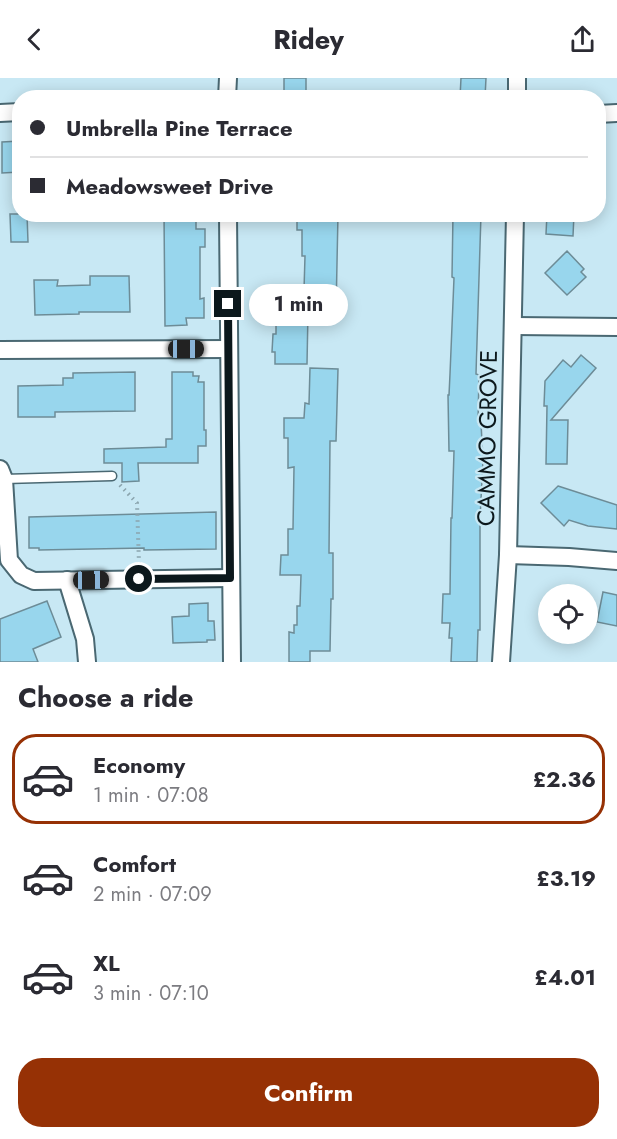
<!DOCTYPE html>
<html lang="en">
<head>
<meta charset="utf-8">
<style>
	:root { --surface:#fff; --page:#f7f7f7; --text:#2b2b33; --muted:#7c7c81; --line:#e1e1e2; --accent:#963105 }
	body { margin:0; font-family:Jost,sans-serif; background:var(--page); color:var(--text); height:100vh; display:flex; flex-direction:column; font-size:22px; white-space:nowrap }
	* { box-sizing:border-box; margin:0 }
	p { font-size:20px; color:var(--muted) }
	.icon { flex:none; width:33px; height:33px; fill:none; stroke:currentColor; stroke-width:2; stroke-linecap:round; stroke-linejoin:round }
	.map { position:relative; height:584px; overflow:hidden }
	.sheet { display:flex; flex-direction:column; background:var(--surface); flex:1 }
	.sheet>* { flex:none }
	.top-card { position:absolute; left:12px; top:12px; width:594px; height:132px; border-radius:24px; box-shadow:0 3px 15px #0003; display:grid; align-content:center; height:132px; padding:0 18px; background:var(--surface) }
	.controls { position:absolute; left:538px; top:506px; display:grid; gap:12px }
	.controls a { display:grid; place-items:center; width:60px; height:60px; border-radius:50%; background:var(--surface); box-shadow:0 3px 15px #0003; font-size:30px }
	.end { position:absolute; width:27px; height:27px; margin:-14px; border:8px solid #0c181c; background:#fff; box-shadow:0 0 0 3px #fff }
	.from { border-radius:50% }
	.bubble { position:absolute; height:42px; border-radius:21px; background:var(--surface); box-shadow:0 3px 15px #0003; font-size:20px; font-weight:700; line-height:42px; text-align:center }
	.car { position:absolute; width:18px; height:36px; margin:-18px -9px; border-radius:8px; box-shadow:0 0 4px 2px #0007; background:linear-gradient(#222 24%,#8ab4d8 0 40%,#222 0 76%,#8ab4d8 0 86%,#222 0) }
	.top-card b { display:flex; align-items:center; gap:21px; height:57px; font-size:22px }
	.top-card b+b { border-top:2px solid var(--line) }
	.top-card i { width:15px; height:15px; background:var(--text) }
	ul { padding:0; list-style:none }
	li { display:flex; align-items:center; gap:18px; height:90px; margin:0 12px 9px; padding:0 6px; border:3px solid transparent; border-radius:24px }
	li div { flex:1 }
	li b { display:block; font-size:22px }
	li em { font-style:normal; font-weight:700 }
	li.active { border-color:var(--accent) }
	li>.icon { width:54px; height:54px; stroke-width:1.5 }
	h2 { padding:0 18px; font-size:27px; line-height:72px }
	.cta { display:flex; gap:12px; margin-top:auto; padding:12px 18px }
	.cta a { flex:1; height:69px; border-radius:24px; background:var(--accent); color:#fff; font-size:24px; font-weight:700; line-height:69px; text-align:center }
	header { display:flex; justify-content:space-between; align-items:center; height:78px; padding:0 18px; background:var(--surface); font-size:27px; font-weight:700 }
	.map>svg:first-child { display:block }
</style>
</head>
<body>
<header><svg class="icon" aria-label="back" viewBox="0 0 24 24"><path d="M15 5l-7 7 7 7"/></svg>Ridey<svg class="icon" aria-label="share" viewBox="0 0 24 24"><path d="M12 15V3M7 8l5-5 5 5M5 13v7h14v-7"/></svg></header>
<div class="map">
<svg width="617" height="584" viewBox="0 0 617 584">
	<rect width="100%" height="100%" fill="#c8e8f4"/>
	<g fill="#98d6ed" stroke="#6d8c97" stroke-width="1.5">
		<rect x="284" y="0" width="22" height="20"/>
		<path d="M 461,0 L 486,0 L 485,20 L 460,20 Z"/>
		<path d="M 20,63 L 20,94 L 2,95 L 2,64 Z"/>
		<path d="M 10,136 L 27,136 L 28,164 L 11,164 Z"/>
		<path d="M 164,136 L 196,136 L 196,151 L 205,151 L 205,169 L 200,169 L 200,221 L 204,220 L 204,240 L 186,240 L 187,247 L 165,248 Z"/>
		<path d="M 297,136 L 338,136 L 336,234 L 308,234 L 307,286 L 275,286 L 275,274 L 272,274 L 273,256 L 276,256 L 276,243 L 283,243 L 284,211 L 304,212 L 305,178 L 302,178 L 302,152 L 297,152 Z"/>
		<path d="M 453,136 L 481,136 L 476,296 L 479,297 L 478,345 L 481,345 L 483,382 L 480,441 L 480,552 L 478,552 L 477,584 L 451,584 L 452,560 L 449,560 L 450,545 L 442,545 L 443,516 L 450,516 L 451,440 L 452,440 L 454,373 L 449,373 L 448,317 L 449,317 L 450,296 L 454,200 L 452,199 Z"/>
		<path d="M 547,136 L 574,136 L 573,158 L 546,156 Z"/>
		<path d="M 567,173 L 584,191 L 581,194 L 586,199 L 567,217 L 545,195 Z"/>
		<path d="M 90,198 L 129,198 L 130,234 L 79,234 L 79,236 L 35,237 L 34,202 L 58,202 L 57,208 L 90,207 Z"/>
		<path d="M 581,277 L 596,290 L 551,342 L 568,342 L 567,386 L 546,386 L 547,328 L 544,328 L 545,303 L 563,282 L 571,289 Z"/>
		<path d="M 310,290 L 338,291 L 336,363 L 330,363 L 329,475 L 333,475 L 333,521 L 331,521 L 330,573 L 310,573 L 310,584 L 289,584 L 289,554 L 294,555 L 294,547 L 297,547 L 297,528 L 300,528 L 301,497 L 280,497 L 281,477 L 288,477 L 288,451 L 293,451 L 294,389 L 288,390 L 288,360 L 284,360 L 284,340 L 304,340 L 305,325 L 309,326 Z"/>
		<path d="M 135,294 L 135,333 L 55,334 L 55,339 L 18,339 L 18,308 L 63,307 L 63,300 L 73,300 L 73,295 Z"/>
		<path d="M 172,294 L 193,294 L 193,298 L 199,298 L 198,304 L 204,304 L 204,352 L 206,352 L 206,368 L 198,368 L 198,385 L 138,385 L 139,403 L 122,404 L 122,385 L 104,385 L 104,371 L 166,369 L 166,361 L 172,361 Z"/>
		<path d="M 558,408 L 617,427 L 617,451 L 588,448 L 569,442 L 564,448 L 541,425 Z"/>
		<path d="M 216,434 L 216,471 L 144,472 L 144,470 L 39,472 L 39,470 L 29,470 L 29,439 Z"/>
		<path d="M 603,514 L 617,517 L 617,548 L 597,544 Z"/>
		<path d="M 47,523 L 61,559 L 33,571 L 38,584 L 0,584 L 0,541 Z"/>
		<path d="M 208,525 L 208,543 L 214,543 L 215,562 L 207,562 L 207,564 L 173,565 L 172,539 L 189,538 L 189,526 Z"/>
	</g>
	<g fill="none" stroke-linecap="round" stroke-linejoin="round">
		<g stroke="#4a6872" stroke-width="11">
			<path id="lane" d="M 4,401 L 112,398"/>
		</g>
		<g stroke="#4a6872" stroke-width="20">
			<g id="street">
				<path d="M 227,20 L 228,0"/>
				<path d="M 517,20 L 517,0"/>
				<path d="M 0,35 L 20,34"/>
				<path d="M 598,36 L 617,35"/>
				<path d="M 228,136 L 232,584"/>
				<path d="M 514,248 L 617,249"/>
				<path d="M 0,272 L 229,271"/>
				<path d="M 0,391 L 4,401 L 9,482 L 21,497 L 34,503 L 230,500"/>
				<path d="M 508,477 L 569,479 L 617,483"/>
				<path d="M 67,502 L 85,561 L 87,584"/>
				<path d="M 501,584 L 508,477 L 515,136"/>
			</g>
		</g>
		<path stroke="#8aa4ad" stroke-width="4" stroke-dasharray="1.5 4.5" stroke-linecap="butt" d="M 120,407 L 137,425 L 139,486"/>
		<use href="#lane" stroke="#fff" stroke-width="8"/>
		<use href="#street" stroke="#fff" stroke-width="16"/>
	</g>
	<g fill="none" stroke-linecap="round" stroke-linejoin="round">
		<path stroke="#0c181c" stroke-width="8" d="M 139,501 L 230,500 L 228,226"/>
	</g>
	<g text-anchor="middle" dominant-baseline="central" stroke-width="4.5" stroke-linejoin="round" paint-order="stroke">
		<g font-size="24" fill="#0c181c" stroke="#c8e8f4">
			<text transform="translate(487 360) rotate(-89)">CAMMO GROVE</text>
		</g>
	</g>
</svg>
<div class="controls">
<a><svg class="icon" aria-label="locate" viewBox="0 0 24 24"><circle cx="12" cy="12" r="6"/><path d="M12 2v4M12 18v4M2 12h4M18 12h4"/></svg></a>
</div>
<i class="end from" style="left:139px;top:501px"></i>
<i class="end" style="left:228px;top:226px"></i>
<div class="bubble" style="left:249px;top:206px;width:99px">1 min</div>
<i class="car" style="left:186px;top:271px;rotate:90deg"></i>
<i class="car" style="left:91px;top:502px;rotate:89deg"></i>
<div class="top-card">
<b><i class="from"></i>Umbrella Pine Terrace</b>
<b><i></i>Meadowsweet Drive</b>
</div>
</div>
<section class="sheet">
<h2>Choose a ride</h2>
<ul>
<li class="active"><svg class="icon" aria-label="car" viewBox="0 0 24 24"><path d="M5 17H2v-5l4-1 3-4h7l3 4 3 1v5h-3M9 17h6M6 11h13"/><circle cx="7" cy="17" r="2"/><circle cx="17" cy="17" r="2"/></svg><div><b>Economy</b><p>1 min · 07:08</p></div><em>£2.36</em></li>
<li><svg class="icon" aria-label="car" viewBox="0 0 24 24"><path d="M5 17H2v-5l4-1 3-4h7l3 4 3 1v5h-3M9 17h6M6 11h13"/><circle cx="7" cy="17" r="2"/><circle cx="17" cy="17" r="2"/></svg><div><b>Comfort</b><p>2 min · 07:09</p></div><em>£3.19</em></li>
<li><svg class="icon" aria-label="car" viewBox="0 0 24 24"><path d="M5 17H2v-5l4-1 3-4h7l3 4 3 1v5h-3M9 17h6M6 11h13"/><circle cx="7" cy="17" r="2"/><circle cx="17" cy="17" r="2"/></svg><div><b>XL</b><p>3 min · 07:10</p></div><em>£4.01</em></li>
</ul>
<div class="cta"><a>Confirm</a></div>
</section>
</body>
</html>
